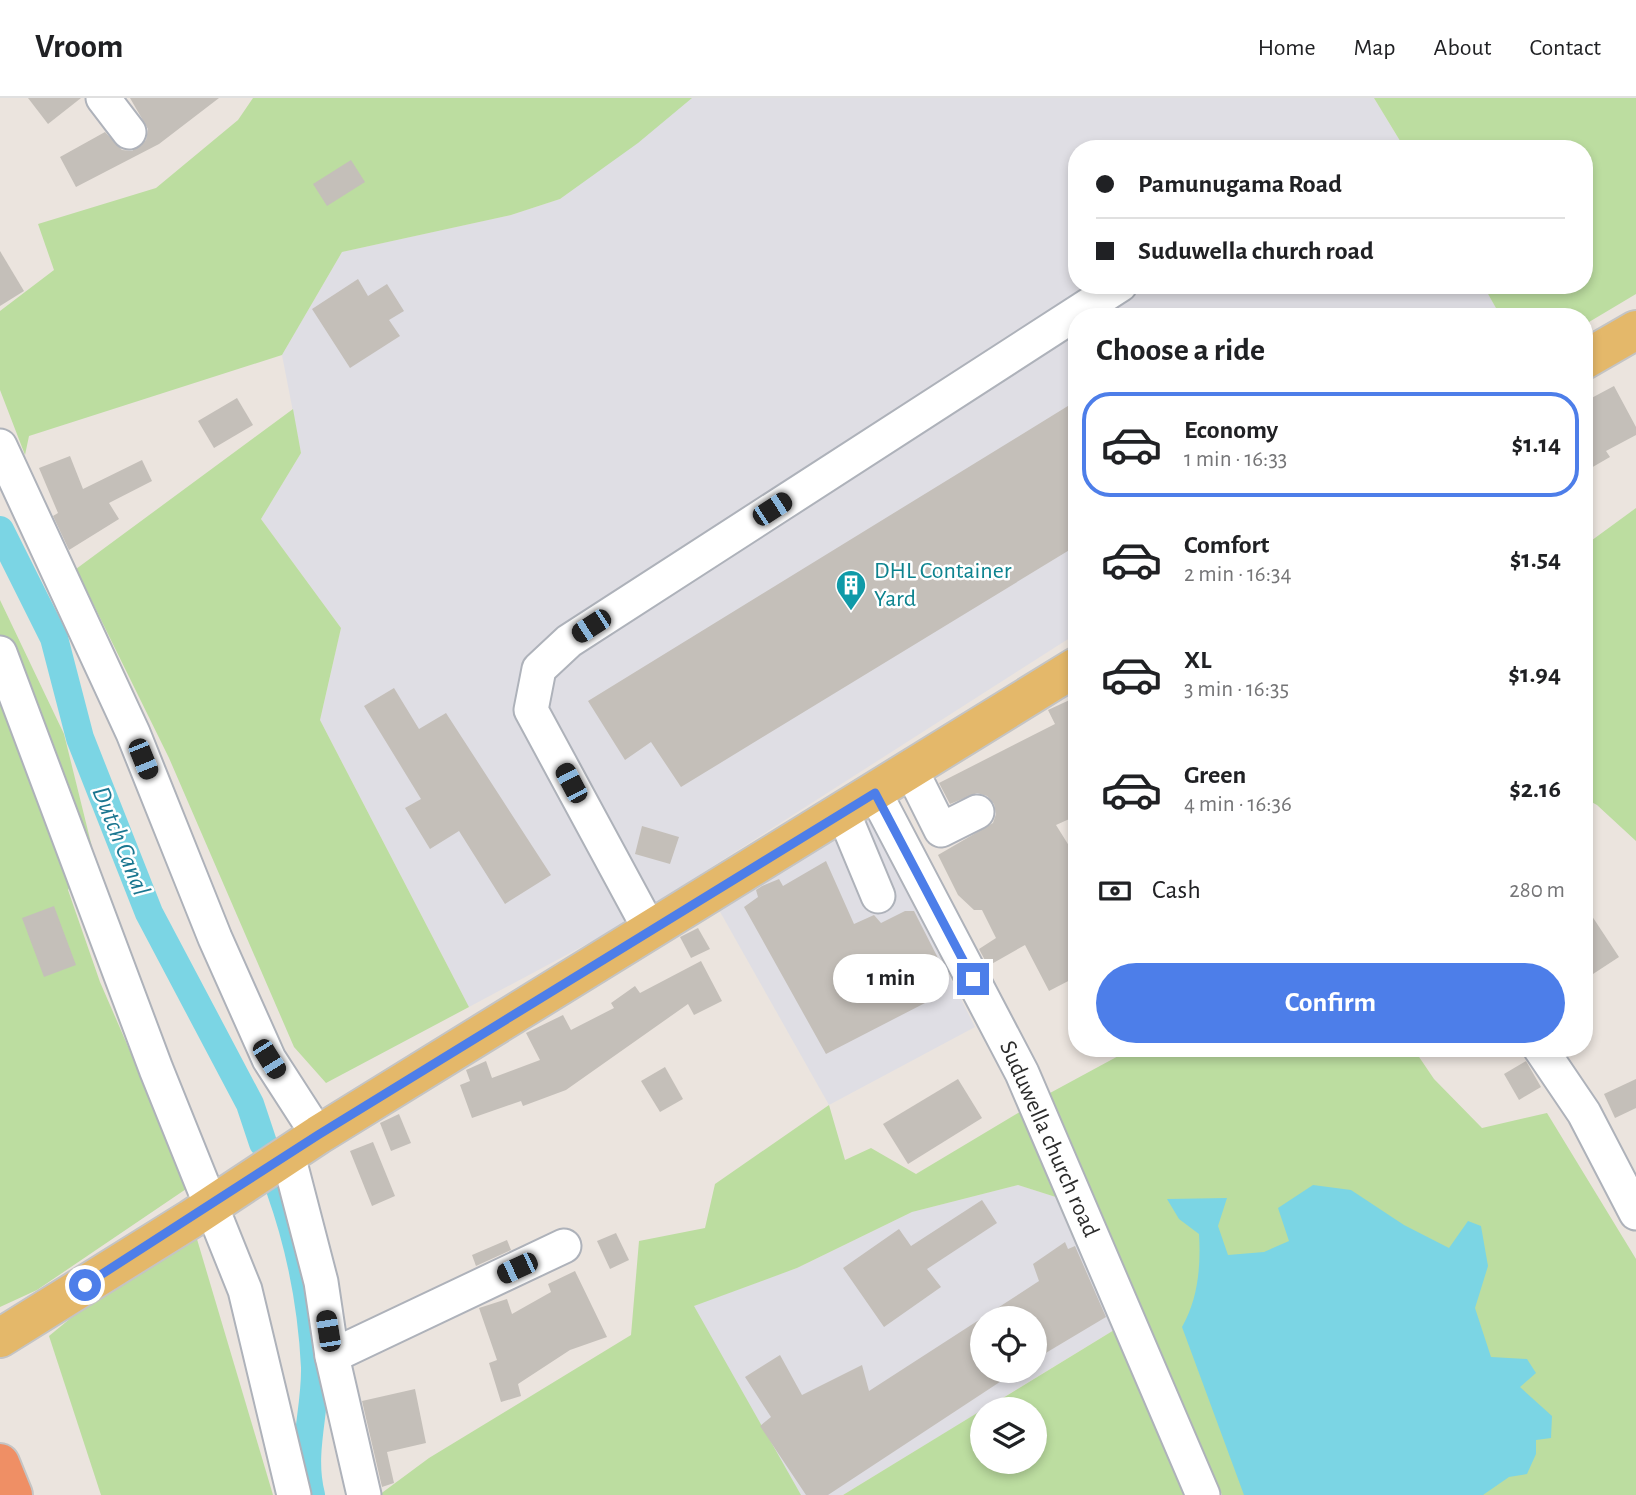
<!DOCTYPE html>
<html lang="en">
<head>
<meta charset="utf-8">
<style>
	:root { --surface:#fff; --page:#f2f2f2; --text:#202124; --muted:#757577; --line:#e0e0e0; --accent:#4d7ee9 }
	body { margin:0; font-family:"Alegreya Sans",sans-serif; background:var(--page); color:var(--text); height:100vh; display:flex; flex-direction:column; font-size:26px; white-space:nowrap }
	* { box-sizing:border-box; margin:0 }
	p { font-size:23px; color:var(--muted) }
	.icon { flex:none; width:38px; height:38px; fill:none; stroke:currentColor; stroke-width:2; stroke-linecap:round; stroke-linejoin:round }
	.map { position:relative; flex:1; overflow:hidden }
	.panel { position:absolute; left:1068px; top:210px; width:525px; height:749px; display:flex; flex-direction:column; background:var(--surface); border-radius:28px; box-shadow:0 4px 10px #0003 }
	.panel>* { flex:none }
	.top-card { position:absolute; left:1068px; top:42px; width:525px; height:154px; border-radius:28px; box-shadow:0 4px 10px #0003; display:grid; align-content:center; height:154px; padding:0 28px; background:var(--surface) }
	.tools { position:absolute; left:970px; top:1208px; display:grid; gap:14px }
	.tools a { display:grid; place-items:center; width:77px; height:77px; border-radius:50%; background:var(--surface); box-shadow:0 4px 10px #0003; font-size:35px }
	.end { position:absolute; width:32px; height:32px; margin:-16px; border:9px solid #4d7ee9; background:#fff; box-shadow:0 0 0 4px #fff }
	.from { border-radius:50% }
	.bubble { position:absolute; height:49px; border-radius:24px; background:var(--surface); box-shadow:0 4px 10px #0003; font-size:23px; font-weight:600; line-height:49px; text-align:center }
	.car { position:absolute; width:21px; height:42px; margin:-21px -10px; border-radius:9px; box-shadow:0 0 5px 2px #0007; background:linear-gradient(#222 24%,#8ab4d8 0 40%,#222 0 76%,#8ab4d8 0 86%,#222 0) }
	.top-card b { display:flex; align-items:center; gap:24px; height:66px; font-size:26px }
	.top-card b+b { border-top:2px solid var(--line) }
	.top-card i { width:18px; height:18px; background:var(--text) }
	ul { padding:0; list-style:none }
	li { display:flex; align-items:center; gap:21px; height:105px; margin:0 14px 10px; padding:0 14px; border:4px solid transparent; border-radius:28px }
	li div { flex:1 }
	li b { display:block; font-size:26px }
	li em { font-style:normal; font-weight:600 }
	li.active { border-color:var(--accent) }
	li>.icon { width:63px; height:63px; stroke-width:1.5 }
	h2 { padding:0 28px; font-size:32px; line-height:84px }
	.pay { display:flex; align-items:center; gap:18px; height:77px; padding:0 28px; font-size:26px }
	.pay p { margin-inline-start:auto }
	.primary-button { display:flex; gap:14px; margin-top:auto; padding:14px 28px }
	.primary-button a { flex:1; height:80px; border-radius:42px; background:var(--accent); color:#fff; font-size:28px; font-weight:600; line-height:80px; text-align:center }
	header { display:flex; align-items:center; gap:42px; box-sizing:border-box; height:98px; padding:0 35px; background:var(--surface); border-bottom:2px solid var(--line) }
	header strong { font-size:33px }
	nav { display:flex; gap:38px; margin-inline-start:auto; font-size:24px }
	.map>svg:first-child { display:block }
</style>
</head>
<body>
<header>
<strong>Vroom</strong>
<nav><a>Home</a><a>Map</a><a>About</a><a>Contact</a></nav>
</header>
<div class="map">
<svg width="1636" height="1397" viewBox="0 0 1636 1397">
	<rect width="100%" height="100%" fill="#ebe4de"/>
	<g fill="#dfdee4" fill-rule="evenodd">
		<path d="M 691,0 L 1374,0 L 1405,51 L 1076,51 L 1076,187 L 1483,187 L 1501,219 L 1076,219 L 1076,536 L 613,832 L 469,909 L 320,622 L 341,530 L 261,421 L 301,355 L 282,257 L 342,154 L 511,117 L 560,101 Z"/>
		<path d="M 869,717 L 975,929 L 829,1007 L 710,796 Z"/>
		<path d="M 1018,1087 L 1062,1101 L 1119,1229 L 843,1397 L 801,1397 L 693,1208 L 797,1170 L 912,1114 ZM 982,1220 L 1034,1220 L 1034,1272 L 982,1272 Z"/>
	</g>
	<g fill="#bcdda0">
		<path d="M 253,0 L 692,0 L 638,45 L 560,101 L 511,117 L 342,154 L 282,257 L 29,338 L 25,357 L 0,292 L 0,213 L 54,172 L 38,126 L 156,90 L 238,22 Z"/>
		<path d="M 1374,0 L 1636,0 L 1636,196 L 1584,227 L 1584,219 L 1501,219 L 1483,187 L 1584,187 L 1584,51 L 1405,51 Z"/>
		<path d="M 293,311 L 301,355 L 261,421 L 341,530 L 320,622 L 469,909 L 326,985 L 294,949 L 169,660 L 76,471 Z"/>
		<path d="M 1636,410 L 1636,743 L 1597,707 L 1584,700 L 1584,448 Z"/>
		<path d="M 0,502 L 64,636 L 92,749 L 68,792 L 100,884 L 189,1089 L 37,1192 L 0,1209 Z"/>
		<path d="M 1125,950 L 1413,950 L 1434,981 L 1482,1030 L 1547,1015 L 1636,1161 L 1636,1397 L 1222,1397 L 1050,995 L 1122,956 Z"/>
		<path d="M 829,1007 L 845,1062 L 871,1050 L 916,1076 L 1023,1012 L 1062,1101 L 1018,1087 L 912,1114 L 797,1170 L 694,1208 L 801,1397 L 379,1397 L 429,1360 L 631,1237 L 639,1143 L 705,1130 L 715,1086 Z"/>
		<path d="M 191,1121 L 273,1397 L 101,1397 L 49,1238 Z"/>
		<path d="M 1119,1229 L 1188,1397 L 843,1397 L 982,1312 L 982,1363 L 1034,1363 L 1034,1311 L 985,1311 Z"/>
	</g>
	<path fill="#7bd5e4" d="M 1313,1087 L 1351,1092 L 1404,1127 L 1449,1150 L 1468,1123 L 1481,1128 L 1488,1168 L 1475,1210 L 1491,1259 L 1527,1261 L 1536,1275 L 1520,1289 L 1552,1318 L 1551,1340 L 1536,1342 L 1536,1356 L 1527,1376 L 1509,1379 L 1483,1397 L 1244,1397 L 1182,1229 C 1198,1201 1201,1168 1199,1136 L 1179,1121 L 1167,1101 L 1227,1100 L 1218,1128 L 1228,1157 L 1264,1154 L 1289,1143 L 1278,1110 Z"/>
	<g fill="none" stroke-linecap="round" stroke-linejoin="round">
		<g stroke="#7bd5e4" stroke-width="28">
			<path d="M 0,432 L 54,540 L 80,640 L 149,815 L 250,1006 L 263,1045"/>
			<path d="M 280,1091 C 300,1147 312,1209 315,1269 C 316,1313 300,1354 311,1397"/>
		</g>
	</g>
	<g fill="#c4bfb9">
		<path d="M 28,0 L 81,0 L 48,26 Z"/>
		<path d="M 130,0 L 219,0 L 159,46 L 76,89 L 60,59 L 105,34 L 122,52 L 132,53 L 146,42 L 148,31 Z"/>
		<path d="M 351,62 L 365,84 L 327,108 L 313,86 Z"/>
		<path d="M 0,153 L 24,193 L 0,208 Z"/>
		<path d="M 358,181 L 368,198 L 387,186 L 404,213 L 389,222 L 400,238 L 350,270 L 312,211 Z"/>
		<path d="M 1614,288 L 1636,329 L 1636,337 L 1606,353 L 1610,359 L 1584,374 L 1584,304 Z"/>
		<path d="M 237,300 L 253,327 L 214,350 L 198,323 Z"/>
		<path d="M 1076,303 L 1076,448 L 681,689 L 651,644 L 625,662 L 588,603 Z"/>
		<path d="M 70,358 L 83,391 L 142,362 L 152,383 L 109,405 L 119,421 L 69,452 L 53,418 L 58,415 L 39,370 Z"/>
		<path d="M 394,590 L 419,631 L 446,615 L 551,777 L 505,806 L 459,733 L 430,751 L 405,710 L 421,701 L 364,608 Z"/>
		<path d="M 1076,599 L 1076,718 L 1056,727 L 1076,759 L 1076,879 L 1049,893 L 1025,847 L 988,868 L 979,851 L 996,840 L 982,812 L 974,812 L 958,797 L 938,757 L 993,725 L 996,716 L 994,706 L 987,698 L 977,695 L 950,706 L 939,685 L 1055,626 L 1048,612 Z"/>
		<path d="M 642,728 L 679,739 L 670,766 L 635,756 Z"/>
		<path d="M 826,763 L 854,826 L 874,817 L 881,825 L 905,813 L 914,813 L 939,862 L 910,876 L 925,905 L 826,956 L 744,809 L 758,799 L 756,792 L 762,788 L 779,781 L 783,788 Z"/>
		<path d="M 1584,806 L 1619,859 L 1593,876 L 1584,862 Z"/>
		<path d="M 54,808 L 76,867 L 44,879 L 22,820 Z"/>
		<path d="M 698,830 L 710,851 L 691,860 L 680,839 Z"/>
		<path d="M 701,863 L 722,903 L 694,917 L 688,906 L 566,992 L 523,1008 L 521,1003 L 472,1020 L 460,987 L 470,983 L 466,972 L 486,963 L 492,980 L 540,962 L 526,935 L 563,917 L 571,932 L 614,910 L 611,905 L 635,888 L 640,895 Z"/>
		<path d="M 1526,963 L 1541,989 L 1519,1002 L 1504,976 Z"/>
		<path d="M 665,969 L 683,1001 L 660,1014 L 641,983 Z"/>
		<path d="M 958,981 L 982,1020 L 908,1066 L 883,1026 Z"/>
		<path d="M 1636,981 L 1636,1010 L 1615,1020 L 1604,996 Z"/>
		<path d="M 399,1016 L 411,1045 L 391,1053 L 380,1025 Z"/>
		<path d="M 373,1044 L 395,1098 L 372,1108 L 350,1053 Z"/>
		<path d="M 982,1102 L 997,1125 L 927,1171 L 941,1189 L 884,1229 L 843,1170 L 899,1131 L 911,1148 Z"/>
		<path d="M 616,1135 L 629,1162 L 610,1171 L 597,1143 Z"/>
		<path d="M 507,1142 L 511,1152 L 476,1168 L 472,1157 Z"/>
		<path d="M 1065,1144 L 1068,1151 L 1075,1148 L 1106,1219 L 1034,1262 L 1034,1220 L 982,1220 L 1039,1183 L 1033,1166 Z"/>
		<path d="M 575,1173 L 607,1239 L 570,1252 L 518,1286 L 521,1298 L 501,1304 L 489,1265 L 497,1262 L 479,1210 L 507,1201 L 512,1216 L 551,1194 L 548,1186 Z"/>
		<path d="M 982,1220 L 982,1272 L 1018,1272 L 828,1397 L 806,1397 L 760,1328 L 771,1319 L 745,1279 L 780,1257 L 802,1297 L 862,1267 L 869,1293 Z"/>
		<path d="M 415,1291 L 426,1345 L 387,1354 L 394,1385 L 382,1389 L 362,1303 Z"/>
	</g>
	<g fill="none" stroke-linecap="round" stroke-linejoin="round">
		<g stroke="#aeb2ba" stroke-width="37">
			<g id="minor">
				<path d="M 103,0 L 129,34"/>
				<path d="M 0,348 L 133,635 L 215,840 L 269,961 L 318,1037"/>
				<path d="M 0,555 L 156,971 L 245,1192 L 294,1397"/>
				<path d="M 911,672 L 941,732 L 977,714"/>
				<path d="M 875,695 L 1022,975 L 1203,1397"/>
				<path d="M 843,714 L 878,798"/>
				<path d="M 650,832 L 531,612 L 539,571 L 569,543 L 1120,187"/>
				<path d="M 1540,950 L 1584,1015 L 1636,1115"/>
				<path d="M 288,1057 L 321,1184 L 332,1258 L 364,1397"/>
				<path d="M 332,1258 L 564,1148"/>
			</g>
		</g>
		<g stroke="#c4c4c4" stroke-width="42">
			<g id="major">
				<path d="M 1584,262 L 1636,232"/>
				<path d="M 0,1240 L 191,1121 L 318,1037 L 1076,569"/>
			</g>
		</g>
		<g stroke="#c4c4c4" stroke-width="42">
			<path id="highway" d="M 0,1365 L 13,1397"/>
		</g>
		<use href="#minor" stroke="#fff" stroke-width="33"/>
		<use href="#major" stroke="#e4b86a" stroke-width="38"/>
		<use href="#highway" stroke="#ef8f65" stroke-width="38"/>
	</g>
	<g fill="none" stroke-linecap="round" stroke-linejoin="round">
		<path stroke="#4d7ee9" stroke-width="9" d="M 85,1187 L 318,1037 L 875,695 L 973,881"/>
	</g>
	<defs>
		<g id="building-pin" transform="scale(1.575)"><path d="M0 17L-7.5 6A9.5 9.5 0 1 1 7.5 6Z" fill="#0f9aa8" stroke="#fff"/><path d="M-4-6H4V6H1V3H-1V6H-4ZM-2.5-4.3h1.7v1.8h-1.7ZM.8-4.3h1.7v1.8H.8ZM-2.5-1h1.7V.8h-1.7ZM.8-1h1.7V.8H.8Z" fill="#fff"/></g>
	</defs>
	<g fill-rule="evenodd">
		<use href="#building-pin" x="851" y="487"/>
	</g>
	<g text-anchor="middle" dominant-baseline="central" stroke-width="5" stroke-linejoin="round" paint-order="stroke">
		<g font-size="24" fill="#0d838f" stroke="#fff" text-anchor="start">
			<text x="874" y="473">DHL Container<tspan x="874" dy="28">Yard</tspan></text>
		</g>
		<g font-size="24" fill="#2b2b2b" stroke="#fff">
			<text transform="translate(1049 1041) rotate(66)">Suduwella church road</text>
		</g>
		<g font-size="26" font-style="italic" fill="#1a7690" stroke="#fff">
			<text transform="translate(121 743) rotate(68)">Dutch Canal</text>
		</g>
	</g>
</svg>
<div class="tools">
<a><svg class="icon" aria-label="locate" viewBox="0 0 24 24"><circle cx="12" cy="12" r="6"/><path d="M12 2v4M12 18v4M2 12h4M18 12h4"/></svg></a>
<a><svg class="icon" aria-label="layers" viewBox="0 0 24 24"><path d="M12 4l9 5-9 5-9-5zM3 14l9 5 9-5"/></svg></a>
</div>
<i class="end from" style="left:85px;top:1187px"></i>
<i class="end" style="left:973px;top:881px"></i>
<div class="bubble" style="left:833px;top:856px;width:116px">1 min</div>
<i class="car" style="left:772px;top:411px;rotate:57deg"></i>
<i class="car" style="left:591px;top:528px;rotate:237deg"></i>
<i class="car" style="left:143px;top:661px;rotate:158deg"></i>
<i class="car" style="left:571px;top:685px;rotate:332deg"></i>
<i class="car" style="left:269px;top:961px;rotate:148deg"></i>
<i class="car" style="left:517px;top:1170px;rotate:245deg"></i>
<i class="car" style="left:328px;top:1233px;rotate:351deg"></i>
<div class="top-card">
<b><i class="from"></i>Pamunugama Road</b>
<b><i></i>Suduwella church road</b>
</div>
<section class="panel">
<h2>Choose a ride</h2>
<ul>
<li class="active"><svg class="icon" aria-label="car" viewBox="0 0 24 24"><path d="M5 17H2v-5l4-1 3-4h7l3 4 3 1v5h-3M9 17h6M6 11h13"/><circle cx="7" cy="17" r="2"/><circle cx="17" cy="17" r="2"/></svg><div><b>Economy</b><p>1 min · 16:33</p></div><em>$1.14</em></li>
<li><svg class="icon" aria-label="car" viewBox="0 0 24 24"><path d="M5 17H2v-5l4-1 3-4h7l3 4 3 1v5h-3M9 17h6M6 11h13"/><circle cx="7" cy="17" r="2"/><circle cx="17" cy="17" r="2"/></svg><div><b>Comfort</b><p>2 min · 16:34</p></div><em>$1.54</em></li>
<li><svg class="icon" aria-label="car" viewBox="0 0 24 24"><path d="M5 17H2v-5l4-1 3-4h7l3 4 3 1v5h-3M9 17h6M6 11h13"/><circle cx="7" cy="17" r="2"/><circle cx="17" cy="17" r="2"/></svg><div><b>XL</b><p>3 min · 16:35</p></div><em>$1.94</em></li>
<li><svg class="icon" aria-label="car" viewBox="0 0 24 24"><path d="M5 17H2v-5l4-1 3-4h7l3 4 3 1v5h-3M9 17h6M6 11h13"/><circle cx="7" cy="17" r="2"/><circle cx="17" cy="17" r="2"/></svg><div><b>Green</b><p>4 min · 16:36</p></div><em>$2.16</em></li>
</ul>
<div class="pay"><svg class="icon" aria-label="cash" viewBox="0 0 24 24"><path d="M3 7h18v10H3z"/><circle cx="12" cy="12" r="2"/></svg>Cash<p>280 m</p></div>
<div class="primary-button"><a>Confirm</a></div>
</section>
</div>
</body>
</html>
